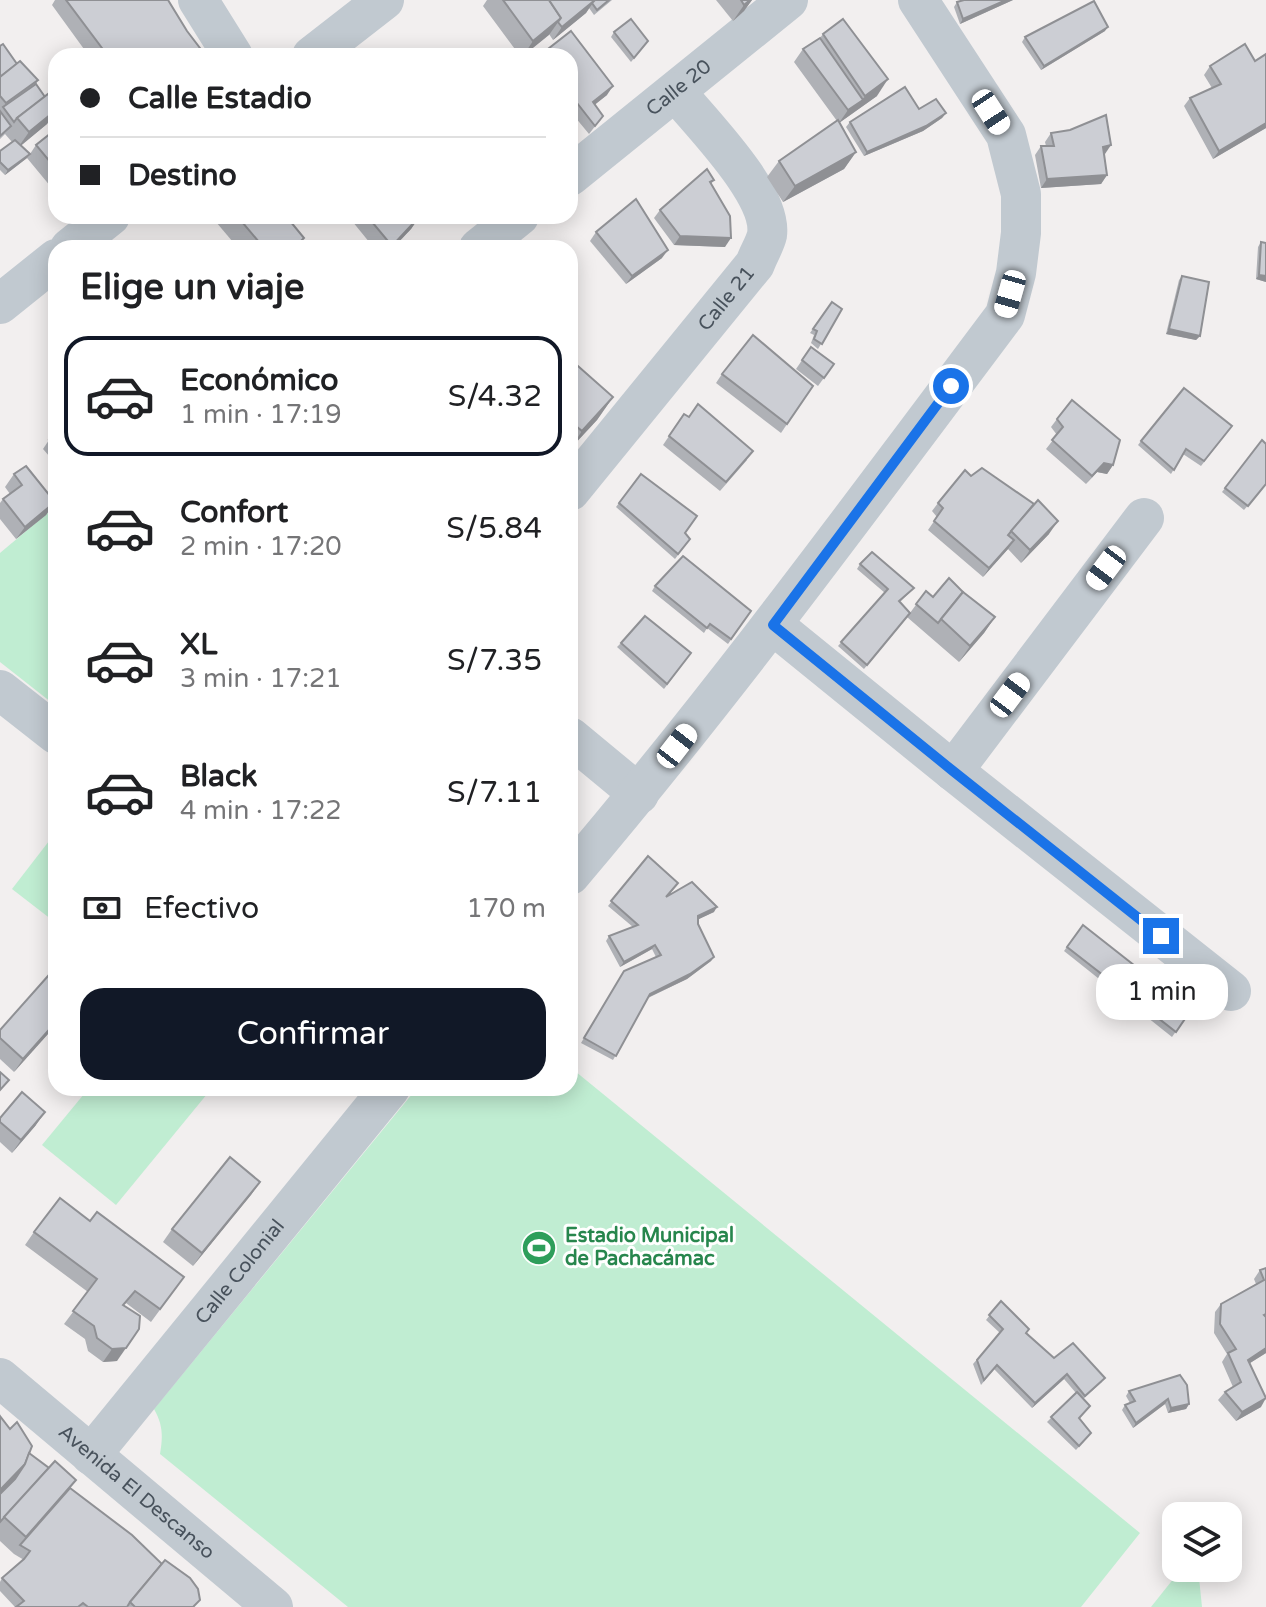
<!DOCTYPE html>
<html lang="es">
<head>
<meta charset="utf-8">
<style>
	:root { --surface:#fff; --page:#f2f2f2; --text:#202124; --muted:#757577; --line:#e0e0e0; --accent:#111827 }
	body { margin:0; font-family:"Varela Round",sans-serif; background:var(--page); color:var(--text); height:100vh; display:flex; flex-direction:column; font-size:30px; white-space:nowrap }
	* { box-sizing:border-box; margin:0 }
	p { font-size:26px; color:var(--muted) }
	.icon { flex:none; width:44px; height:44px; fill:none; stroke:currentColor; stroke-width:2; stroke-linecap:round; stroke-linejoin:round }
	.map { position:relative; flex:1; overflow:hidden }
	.drawer { position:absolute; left:48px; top:240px; width:530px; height:856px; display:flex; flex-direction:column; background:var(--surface); border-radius:24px; box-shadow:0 4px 20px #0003 }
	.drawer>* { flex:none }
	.banner { position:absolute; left:48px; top:48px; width:530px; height:176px; border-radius:24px; box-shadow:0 4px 20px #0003; display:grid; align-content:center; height:176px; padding:0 32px; background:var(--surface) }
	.buttons { position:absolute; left:1162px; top:1502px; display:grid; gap:16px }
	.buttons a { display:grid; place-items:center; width:80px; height:80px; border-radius:16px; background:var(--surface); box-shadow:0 4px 20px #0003; font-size:40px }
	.end { position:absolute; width:36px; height:36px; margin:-18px; border:10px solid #1a73e8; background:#fff; box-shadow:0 0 0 4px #fff }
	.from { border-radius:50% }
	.bubble { position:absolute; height:56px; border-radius:24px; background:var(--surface); box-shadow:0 4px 20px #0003; font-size:26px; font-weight:600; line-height:56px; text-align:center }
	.car { position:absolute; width:24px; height:48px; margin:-24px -12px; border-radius:10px; box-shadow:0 0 6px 2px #0007; background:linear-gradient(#fff 24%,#345 0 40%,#fff 0 76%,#345 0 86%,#fff 0) }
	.banner b { display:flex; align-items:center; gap:28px; height:76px; font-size:30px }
	.banner b+b { border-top:2px solid var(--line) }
	.banner i { width:20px; height:20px; background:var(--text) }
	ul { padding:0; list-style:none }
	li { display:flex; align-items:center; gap:24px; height:120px; margin:0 16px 12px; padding:0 16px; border:4px solid transparent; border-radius:24px }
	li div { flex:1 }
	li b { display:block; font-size:30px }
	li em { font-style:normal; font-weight:600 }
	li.current { border-color:var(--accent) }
	li>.icon { width:72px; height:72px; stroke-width:1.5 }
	h2 { padding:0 32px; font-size:36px; line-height:96px }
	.pay { display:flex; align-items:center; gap:20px; height:88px; padding:0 32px; font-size:30px }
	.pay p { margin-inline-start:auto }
	.cta { display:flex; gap:16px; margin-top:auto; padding:16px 32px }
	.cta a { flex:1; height:92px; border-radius:24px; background:var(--accent); color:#fff; font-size:32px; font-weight:600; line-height:92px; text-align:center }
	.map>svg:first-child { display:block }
</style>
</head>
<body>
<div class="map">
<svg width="1266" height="1607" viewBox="0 0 1266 1607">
	<rect width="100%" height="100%" fill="#f2efef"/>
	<g fill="#c0edd2">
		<path d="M 56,506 L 56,706 L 0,662 L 0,553 Z"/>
		<path d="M 56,832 L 56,923 L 12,889 Z"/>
		<path d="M 570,1067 L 1140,1533 L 1081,1607 L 348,1607 L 160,1454 C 163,1436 163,1425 154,1409 L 417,1088 L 570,1088 Z"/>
		<path d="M 89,1088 L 212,1088 L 116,1205 L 42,1145 Z"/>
		<path d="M 1182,1568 L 1198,1568 L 1202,1607 L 1151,1607 Z"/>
	</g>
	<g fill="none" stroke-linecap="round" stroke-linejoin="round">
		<g stroke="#c1c9d0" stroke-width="40">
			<path d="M 198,0 L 233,56"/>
			<path d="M 312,56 L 384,0"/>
			<path id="s1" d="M 570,176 L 788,0"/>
			<path d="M 70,248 L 110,216"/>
			<path d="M 479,248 L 519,216"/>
			<path d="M 0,304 L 56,259"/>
			<path id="s2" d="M 570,491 L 755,264 C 758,255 765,244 767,235 C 773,194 701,123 676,92"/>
			<path d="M 773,625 L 953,771 L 1231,991"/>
			<path d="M 0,690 L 56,734"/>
			<path d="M 570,737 L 639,794"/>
			<path d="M 953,771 L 1144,518"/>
			<path d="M 570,875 C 723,695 863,504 1005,315 L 1016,273 L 1021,233 L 1021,194 L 1006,135 L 918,0"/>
			<path id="s3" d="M 0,1378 L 273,1607"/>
			<path id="s4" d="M 91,1455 L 390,1088"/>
		</g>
	</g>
	<g fill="#afb1b6">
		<path d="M 55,0 L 168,0 L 187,31 L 206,56 L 89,56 L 52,5 Z"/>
		<path d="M 487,0 L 612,0 L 594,15 L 589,8 L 586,13 L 553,40 L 549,34 L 523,56 L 520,56 L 483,6 Z"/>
		<path d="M 716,0 L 752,0 L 744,11 L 733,21 Z"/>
		<path d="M 964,0 L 1013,0 L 960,24 L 954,7 L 957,2 Z"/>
		<path d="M 1105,31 L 1041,70 L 1022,42 L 1025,37 Z"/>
		<path d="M 614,32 L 648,41 L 631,62 L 611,37 Z"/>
		<path d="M 823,34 L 877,96 L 839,123 L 856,152 L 844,169 L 783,202 L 767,177 L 779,161 L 837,121 L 794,62 L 803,49 L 820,38 Z"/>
		<path d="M 0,46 L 17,64 L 38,80 L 36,84 L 45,97 L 56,104 L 56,111 L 47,124 L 21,145 L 30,154 L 36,145 L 56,129 L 56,193 L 27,158 L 5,175 L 0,170 L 0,151 L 12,142 L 5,134 L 0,139 Z"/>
		<path d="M 570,56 L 607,95 L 595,104 L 596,125 L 589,134 L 570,111 Z"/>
		<path d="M 1210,66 L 1266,128 L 1213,159 L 1184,106 L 1190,98 L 1212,88 L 1204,75 Z"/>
		<path d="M 919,109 L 946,113 L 942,118 L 923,131 L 864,156 L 846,127 L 850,122 Z"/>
		<path d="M 1051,133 L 1105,154 L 1104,154 L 1107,175 L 1101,184 L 1041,188 L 1035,155 L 1041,146 L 1046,146 L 1045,142 Z"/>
		<path d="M 714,180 L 711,184 L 725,247 L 674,245 L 654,218 L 660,210 Z"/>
		<path d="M 221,216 L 286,216 L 304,238 L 297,248 L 238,248 L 216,222 Z"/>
		<path d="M 348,216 L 420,216 L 411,229 L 393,248 L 374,248 Z"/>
		<path d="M 596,232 L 662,258 L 626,284 L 590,241 Z"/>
		<path d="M 1261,242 L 1266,243 L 1266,282 L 1256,279 L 1258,247 Z"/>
		<path d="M 1182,276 L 1200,336 L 1196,340 L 1166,334 L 1179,280 Z"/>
		<path d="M 832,302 L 842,309 L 818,349 L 811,343 L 814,335 L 810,333 Z"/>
		<path d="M 811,347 L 834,364 L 818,386 L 796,369 Z"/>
		<path d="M 570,359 L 613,397 L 597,420 L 570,449 Z"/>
		<path d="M 722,374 L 813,386 L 781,433 L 716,383 Z"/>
		<path d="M 684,414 L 747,460 L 720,491 L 663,445 Z"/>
		<path d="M 1057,419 L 1113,465 L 1107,474 L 1097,472 L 1086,484 L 1046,449 L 1057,435 L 1051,427 Z"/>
		<path d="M 1232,426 L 1201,466 L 1183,454 L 1171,474 L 1138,445 L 1141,441 Z"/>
		<path d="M 56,435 L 56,464 L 43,449 L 49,440 Z"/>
		<path d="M 1262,440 L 1266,484 L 1244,510 L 1222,492 Z"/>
		<path d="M 14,474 L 55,502 L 46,515 L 16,539 L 0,519 L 0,503 L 3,499 L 10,494 L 5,487 Z"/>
		<path d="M 641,474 L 690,539 L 675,559 L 616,507 Z"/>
		<path d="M 971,476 L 1049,534 L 1021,563 L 1008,549 L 983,577 L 928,530 L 937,517 L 932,511 L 938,503 Z"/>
		<path d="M 860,564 L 914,588 L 900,602 L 910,613 L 926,591 L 933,597 L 963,592 L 995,617 L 984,633 L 959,662 L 907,617 L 864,669 L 838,646 L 885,593 L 857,569 Z"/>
		<path d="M 655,586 L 751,611 L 728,644 L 707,628 L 704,633 L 652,591 Z"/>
		<path d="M 621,643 L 691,653 L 664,689 L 617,647 Z"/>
		<path d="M 648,856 L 668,896 L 714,912 L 698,919 L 698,924 L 714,957 L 711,961 L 687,979 L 648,998 L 613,1060 L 581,1043 L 624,971 L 656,957 L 652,949 L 620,967 L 606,941 L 609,936 L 633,927 L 608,906 Z"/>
		<path d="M 1083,925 L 1191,1010 L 1172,1037 L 1064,951 Z"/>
		<path d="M 56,1025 L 14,1072 L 0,1059 L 0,1030 Z"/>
		<path d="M 0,1118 L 36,1125 L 12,1153 L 0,1142 Z"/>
		<path d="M 260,1182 L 193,1266 L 163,1242 L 172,1229 Z"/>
		<path d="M 90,1221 L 184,1277 L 151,1322 L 126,1303 L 124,1305 L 117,1361 L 103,1362 L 88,1351 L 85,1339 L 64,1324 L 88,1292 L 25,1245 L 34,1232 Z"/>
		<path d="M 1266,1268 L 1266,1353 L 1250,1363 L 1261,1407 L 1236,1421 L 1218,1400 L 1225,1392 L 1233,1387 L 1222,1362 L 1227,1354 L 1214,1333 L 1215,1312 L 1221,1304 L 1256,1284 L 1254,1279 L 1260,1270 Z"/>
		<path d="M 1001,1301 L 1026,1333 L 1054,1358 L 1102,1382 L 1083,1399 L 1087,1410 L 1080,1418 L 1091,1433 L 1076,1450 L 1047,1422 L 1076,1393 L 1064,1379 L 1032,1408 L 994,1369 L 981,1385 L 973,1364 L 1000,1333 L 986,1320 Z"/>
		<path d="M 1129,1391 L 1189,1404 L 1186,1409 L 1168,1413 L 1165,1404 L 1133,1428 L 1122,1410 L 1125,1405 L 1130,1403 L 1126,1396 Z"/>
		<path d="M 0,1416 L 29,1453 L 49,1468 L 76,1480 L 70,1488 L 195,1607 L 15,1607 L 0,1591 L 0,1582 L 2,1578 L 24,1560 L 14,1554 L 0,1541 Z"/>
	</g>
	<g fill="#8f9094">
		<path d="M 595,0 L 586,13 L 553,40 L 562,27 Z"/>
		<path d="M 750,0 L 752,0 L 744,11 L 733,21 L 744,5 Z"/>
		<path d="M 1006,0 L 1013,0 L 960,24 L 963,19 Z"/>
		<path d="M 561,18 L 549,35 L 523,56 L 533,41 Z"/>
		<path d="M 1108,27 L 1105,31 L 1041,70 L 1044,66 Z"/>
		<path d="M 888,79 L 877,96 L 839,123 L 848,110 Z"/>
		<path d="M 613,86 L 607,95 L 587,111 L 593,102 Z"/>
		<path d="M 56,110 L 47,124 L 17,149 L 29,132 Z"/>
		<path d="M 946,113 L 942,118 L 923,131 L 864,156 L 867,152 Z"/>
		<path d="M 1266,123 L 1266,128 L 1213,159 L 1219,151 Z"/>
		<path d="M 1111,145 L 1105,154 L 1096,156 L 1103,147 Z"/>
		<path d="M 856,152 L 844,169 L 783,202 L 795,186 Z"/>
		<path d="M 30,154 L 27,158 L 5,175 L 8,170 Z"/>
		<path d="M 1107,175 L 1101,184 L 1041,188 L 1047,179 Z"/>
		<path d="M 420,216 L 411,229 L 393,248 L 390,248 Z"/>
		<path d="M 680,236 L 731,238 L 725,247 L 674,245 Z"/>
		<path d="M 668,250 L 662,258 L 626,284 L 632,276 Z"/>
		<path d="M 1259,275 L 1266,276 L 1266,282 L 1256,279 Z"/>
		<path d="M 1169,329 L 1200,336 L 1196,340 L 1166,334 Z"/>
		<path d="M 613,397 L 597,420 L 570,449 L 582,431 Z"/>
		<path d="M 1104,463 L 1113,465 L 1107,474 L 1097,472 L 1086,484 Z"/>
		<path d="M 55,502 L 46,515 L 16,539 L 25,527 Z"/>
		<path d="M 1058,521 L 1049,534 L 1021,563 L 1030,550 Z"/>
		<path d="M 1014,540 L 1008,549 L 983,577 L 989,568 Z"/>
		<path d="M 995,617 L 984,633 L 959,662 L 970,646 Z"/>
		<path d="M 717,907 L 714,912 L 695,921 L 698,916 Z"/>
		<path d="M 655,945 L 652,949 L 620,967 L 624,962 Z"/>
		<path d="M 714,957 L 711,961 L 687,979 L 647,998 L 650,994 Z"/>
		<path d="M 56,1022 L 56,1025 L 14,1072 L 23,1059 Z"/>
		<path d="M 45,1112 L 36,1125 L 12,1153 L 21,1140 Z"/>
		<path d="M 260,1182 L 251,1195 L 193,1266 L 202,1253 Z"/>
		<path d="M 126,1348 L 117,1361 L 103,1362 L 112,1349 Z"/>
		<path d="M 1266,1348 L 1266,1353 L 1242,1368 L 1248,1360 Z"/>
		<path d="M 1067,1374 L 1064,1379 L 1032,1408 L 1035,1403 Z"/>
		<path d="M 1266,1398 L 1261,1407 L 1236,1421 L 1242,1412 Z"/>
		<path d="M 1168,1399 L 1165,1404 L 1133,1428 L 1136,1423 Z"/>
		<path d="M 1189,1404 L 1186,1409 L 1168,1413 L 1171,1408 Z"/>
		<path d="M 25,1464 L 9,1488 L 0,1497 L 0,1490 Z"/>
	</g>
	<g fill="#ccced4" stroke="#8f9094" stroke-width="2">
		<path d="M 66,0 L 168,0 L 187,31 L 206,56 L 108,56 Z"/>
		<path d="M 503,0 L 549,0 L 561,18 L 533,41 Z"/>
		<path d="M 549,0 L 595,0 L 562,27 L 558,22 L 561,18 Z"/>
		<path d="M 595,0 L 609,0 L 597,10 L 592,3 Z"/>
		<path d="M 741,0 L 750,0 L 744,5 Z"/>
		<path d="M 964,0 L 1006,0 L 963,19 L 957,2 Z"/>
		<path d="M 1094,1 L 1108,27 L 1044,66 L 1025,37 Z"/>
		<path d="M 631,19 L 648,41 L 634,58 L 614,32 Z"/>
		<path d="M 843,19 L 888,79 L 865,96 L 823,34 Z"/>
		<path d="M 571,31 L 613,86 L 593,102 L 603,116 L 595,126 L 570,94 L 570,56 L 539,56 Z"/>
		<path d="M 820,38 L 863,100 L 848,110 L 803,49 Z"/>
		<path d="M 3,44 L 17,64 L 0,77 L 0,46 Z"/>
		<path d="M 1245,44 L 1255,61 L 1266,54 L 1266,123 L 1219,151 L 1190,98 L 1221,84 L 1210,66 Z"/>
		<path d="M 20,61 L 38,80 L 6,103 L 0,96 L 0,77 Z"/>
		<path d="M 36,84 L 45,97 L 17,118 L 14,122 L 3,107 Z"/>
		<path d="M 905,87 L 919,109 L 936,99 L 946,113 L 926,126 L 867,152 L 850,122 Z"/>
		<path d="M 48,94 L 56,104 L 56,110 L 29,132 L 17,118 Z"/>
		<path d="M 0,111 L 11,126 L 0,136 Z"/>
		<path d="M 1106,115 L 1111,145 L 1103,147 L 1107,175 L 1047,179 L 1041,146 L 1054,146 L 1051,133 L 1070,130 Z"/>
		<path d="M 838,120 L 856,152 L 795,186 L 779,161 Z"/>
		<path d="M 56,129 L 56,169 L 36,145 Z"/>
		<path d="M 15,140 L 30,154 L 8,170 L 0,162 L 0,151 Z"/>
		<path d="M 707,169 L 714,180 L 710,182 L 730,216 L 731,238 L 680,236 L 660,210 Z"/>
		<path d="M 636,199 L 668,250 L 632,276 L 596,232 Z"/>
		<path d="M 237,216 L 286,216 L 304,238 L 294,248 L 264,248 Z"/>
		<path d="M 367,216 L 420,216 L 392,246 Z"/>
		<path d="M 1261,242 L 1266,243 L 1266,276 L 1259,275 Z"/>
		<path d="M 1182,276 L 1209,282 L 1200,336 L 1169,329 Z"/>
		<path d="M 832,302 L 842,309 L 822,344 L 814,339 L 817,331 L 813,329 Z"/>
		<path d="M 753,335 L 813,386 L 787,424 L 722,374 Z"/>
		<path d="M 811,347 L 834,364 L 824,378 L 802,360 Z"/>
		<path d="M 570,359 L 613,397 L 582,431 L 570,421 Z"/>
		<path d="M 1184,388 L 1232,426 L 1204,461 L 1186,449 L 1174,470 L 1141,441 Z"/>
		<path d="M 1072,400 L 1120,440 L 1113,465 L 1104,463 L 1092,476 L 1052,440 L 1063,427 L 1057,419 Z"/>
		<path d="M 698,404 L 753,451 L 726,482 L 669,436 L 684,414 L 689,417 Z"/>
		<path d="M 56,435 L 56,449 L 49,440 Z"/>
		<path d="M 1262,440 L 1266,444 L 1266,484 L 1248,506 L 1225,488 Z"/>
		<path d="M 26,466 L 55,502 L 25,527 L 3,499 L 22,485 L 14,474 Z"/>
		<path d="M 982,468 L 1034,504 L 1008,535 L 1014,540 L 989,568 L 934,521 L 943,508 L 938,503 L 965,470 L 971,476 Z"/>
		<path d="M 641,474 L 697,516 L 685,533 L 690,539 L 678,554 L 619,503 Z"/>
		<path d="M 1038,500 L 1058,521 L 1030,550 L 1011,531 Z"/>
		<path d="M 872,552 L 914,588 L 899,601 L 910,613 L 867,665 L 841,642 L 888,589 L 860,564 Z"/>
		<path d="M 683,556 L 751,611 L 731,639 L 710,624 L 707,628 L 655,586 Z"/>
		<path d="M 949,578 L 963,592 L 938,623 L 916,604 L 926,591 L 933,597 Z"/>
		<path d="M 963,592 L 995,617 L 970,646 L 941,619 Z"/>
		<path d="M 645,616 L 691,653 L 667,684 L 621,643 Z"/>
		<path d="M 648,856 L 678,883 L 666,897 L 692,882 L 717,907 L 698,916 L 698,924 L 714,957 L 690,974 L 650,994 L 616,1056 L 584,1038 L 624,971 L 661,955 L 655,945 L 624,962 L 609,936 L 638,925 L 611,901 Z"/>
		<path d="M 1083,925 L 1191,1010 L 1176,1032 L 1067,947 Z"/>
		<path d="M 56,967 L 56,1022 L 23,1059 L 0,1038 L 0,1030 Z"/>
		<path d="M 0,1072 L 9,1080 L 0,1090 Z"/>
		<path d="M 22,1092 L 45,1112 L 21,1140 L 0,1122 L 0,1118 Z"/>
		<path d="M 230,1157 L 260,1182 L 202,1253 L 172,1229 Z"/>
		<path d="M 60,1198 L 90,1221 L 97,1212 L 184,1277 L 160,1309 L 135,1291 L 123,1305 L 140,1316 L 139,1329 L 126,1348 L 112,1349 L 97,1338 L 94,1326 L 73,1311 L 97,1279 L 34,1232 Z"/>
		<path d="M 1266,1268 L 1266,1314 L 1264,1315 L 1266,1317 L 1266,1348 L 1248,1360 L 1266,1398 L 1242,1412 L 1225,1392 L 1241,1382 L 1228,1353 L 1236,1349 L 1220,1324 L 1221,1304 L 1264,1280 L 1260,1270 Z"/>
		<path d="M 1001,1301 L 1029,1329 L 1026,1333 L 1054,1358 L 1073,1343 L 1105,1378 L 1085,1396 L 1067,1374 L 1035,1403 L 997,1365 L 984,1380 L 977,1360 L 1003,1329 L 989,1315 Z"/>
		<path d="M 1180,1375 L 1187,1385 L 1189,1404 L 1171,1408 L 1168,1399 L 1136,1423 L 1125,1405 L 1135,1401 L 1129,1391 Z"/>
		<path d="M 1077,1392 L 1090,1406 L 1079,1418 L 1091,1433 L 1079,1446 L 1051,1417 Z"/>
		<path d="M 0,1416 L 10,1429 L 17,1422 L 32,1446 L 25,1464 L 0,1490 Z"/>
		<path d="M 29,1453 L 49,1468 L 0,1522 L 0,1494 L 15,1479 L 25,1464 Z"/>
		<path d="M 55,1461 L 76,1480 L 26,1537 L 4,1517 Z"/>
		<path d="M 70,1488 L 132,1535 L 162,1564 L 130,1602 L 127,1607 L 88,1607 L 83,1603 L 78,1607 L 16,1607 L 24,1601 L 2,1578 L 24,1559 L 30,1551 L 20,1545 Z"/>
		<path d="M 165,1560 L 190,1578 L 198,1589 L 200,1600 L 193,1607 L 135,1607 L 130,1602 Z"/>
	</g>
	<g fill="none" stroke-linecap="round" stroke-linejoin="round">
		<path stroke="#1a73e8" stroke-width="10" d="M 951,386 L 773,625 L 953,771 L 1161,936"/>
	</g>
	<defs>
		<g id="stadium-disc" transform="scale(1.8)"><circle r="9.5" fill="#2e9e5b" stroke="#fff"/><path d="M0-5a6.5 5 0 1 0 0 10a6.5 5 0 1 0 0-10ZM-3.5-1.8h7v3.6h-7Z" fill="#fff"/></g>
	</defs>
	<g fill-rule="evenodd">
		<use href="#stadium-disc" x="539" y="1248"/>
	</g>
	<g text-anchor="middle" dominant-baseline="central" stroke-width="6" stroke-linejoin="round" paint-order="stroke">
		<g font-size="20" fill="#48525c" stroke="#fff">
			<text stroke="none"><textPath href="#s1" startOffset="140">Calle 20</textPath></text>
			<text stroke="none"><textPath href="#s2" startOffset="248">Calle 21</textPath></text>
			<text stroke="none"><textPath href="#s4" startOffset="236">Calle Colonial</textPath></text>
			<text stroke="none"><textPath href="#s3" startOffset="178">Avenida El Descanso</textPath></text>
		</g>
		<g font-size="20" font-weight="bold" fill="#27864d" stroke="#fff" text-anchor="start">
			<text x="565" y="1236">Estadio Municipal<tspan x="565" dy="23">de Pachacámac</tspan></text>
		</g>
	</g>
</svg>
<div class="buttons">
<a><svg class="icon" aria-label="layers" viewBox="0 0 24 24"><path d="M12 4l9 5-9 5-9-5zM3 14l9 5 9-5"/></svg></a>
</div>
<i class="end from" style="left:951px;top:386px"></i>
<i class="end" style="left:1161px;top:936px"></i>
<div class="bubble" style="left:1096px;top:964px;width:132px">1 min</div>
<i class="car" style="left:991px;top:112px;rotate:147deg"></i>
<i class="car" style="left:1010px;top:294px;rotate:196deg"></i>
<i class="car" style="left:1106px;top:568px;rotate:217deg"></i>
<i class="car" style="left:1010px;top:695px;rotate:37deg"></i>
<i class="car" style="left:677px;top:746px;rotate:38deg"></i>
<div class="banner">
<b><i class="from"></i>Calle Estadio</b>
<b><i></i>Destino</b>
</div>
<section class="drawer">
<h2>Elige un viaje</h2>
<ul>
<li class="current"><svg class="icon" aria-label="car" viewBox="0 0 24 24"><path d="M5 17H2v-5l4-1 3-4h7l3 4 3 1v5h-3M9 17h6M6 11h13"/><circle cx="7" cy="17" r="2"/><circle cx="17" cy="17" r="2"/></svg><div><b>Económico</b><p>1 min · 17:19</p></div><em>S/4.32</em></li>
<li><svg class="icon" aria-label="car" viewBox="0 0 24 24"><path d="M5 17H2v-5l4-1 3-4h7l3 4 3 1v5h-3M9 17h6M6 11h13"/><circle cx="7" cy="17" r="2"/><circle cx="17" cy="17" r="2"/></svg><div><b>Confort</b><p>2 min · 17:20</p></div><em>S/5.84</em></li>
<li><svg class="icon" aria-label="car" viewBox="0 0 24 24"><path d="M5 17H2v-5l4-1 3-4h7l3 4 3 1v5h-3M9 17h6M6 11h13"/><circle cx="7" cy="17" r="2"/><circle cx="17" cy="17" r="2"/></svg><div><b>XL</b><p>3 min · 17:21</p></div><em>S/7.35</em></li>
<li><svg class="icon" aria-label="car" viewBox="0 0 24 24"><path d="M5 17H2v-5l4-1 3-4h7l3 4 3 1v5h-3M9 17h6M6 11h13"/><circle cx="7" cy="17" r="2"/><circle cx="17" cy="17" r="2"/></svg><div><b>Black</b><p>4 min · 17:22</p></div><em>S/7.11</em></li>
</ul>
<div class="pay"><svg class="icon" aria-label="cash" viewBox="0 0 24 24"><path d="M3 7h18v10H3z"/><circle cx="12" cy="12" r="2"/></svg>Efectivo<p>170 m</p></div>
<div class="cta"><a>Confirmar</a></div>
</section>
</div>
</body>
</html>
